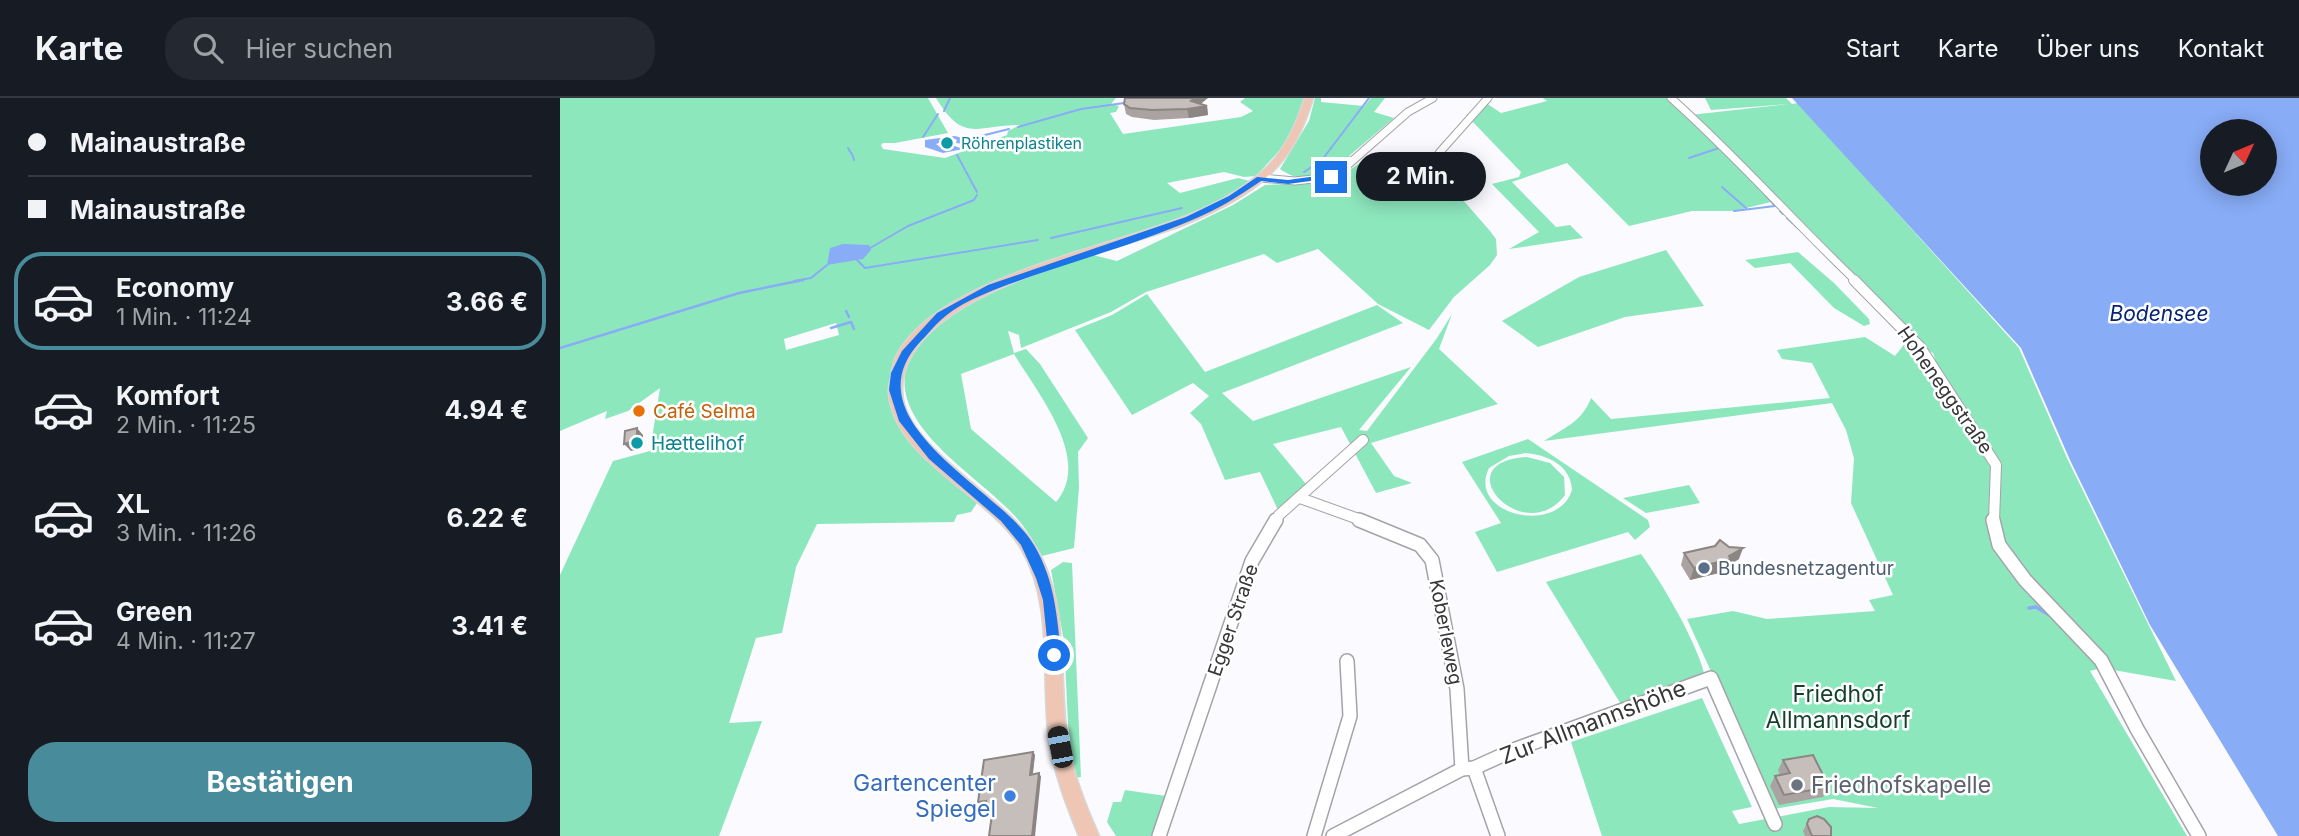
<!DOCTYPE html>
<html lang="de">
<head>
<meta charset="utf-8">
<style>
	:root { --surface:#171b24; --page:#242831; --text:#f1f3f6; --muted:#9ea1a6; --line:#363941; --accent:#488b9a }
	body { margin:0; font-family:Inter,sans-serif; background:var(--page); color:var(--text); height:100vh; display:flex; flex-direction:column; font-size:26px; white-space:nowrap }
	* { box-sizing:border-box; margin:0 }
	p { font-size:23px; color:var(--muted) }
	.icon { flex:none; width:38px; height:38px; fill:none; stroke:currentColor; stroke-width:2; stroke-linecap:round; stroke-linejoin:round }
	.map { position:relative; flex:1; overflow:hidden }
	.details { display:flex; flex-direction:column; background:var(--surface); width:560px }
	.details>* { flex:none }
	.top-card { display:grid; align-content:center; height:154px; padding:0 28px; background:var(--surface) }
	.needle { width:46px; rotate:46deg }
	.tools { position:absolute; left:1640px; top:21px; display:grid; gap:14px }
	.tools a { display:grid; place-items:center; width:77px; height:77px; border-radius:50%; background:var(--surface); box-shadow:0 4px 18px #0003; font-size:35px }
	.end { position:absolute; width:32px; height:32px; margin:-16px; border:9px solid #1a73e8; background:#fff; box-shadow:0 0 0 4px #fff }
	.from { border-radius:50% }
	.bubble { position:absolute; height:49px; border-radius:24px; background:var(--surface); box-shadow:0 4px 18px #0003; font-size:23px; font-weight:700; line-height:49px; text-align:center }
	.car { position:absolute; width:21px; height:42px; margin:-21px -10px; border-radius:9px; box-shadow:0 0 5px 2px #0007; background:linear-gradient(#222 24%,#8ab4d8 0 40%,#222 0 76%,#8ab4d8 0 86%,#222 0) }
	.top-card b { display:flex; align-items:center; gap:24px; height:66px; font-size:26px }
	.top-card b+b { border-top:2px solid var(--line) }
	.top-card i { width:18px; height:18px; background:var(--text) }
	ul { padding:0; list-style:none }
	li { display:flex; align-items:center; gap:21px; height:98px; margin:0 14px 10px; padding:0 14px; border:4px solid transparent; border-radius:28px }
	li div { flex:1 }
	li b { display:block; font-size:26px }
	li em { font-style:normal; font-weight:700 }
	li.on { border-color:var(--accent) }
	li>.icon { width:63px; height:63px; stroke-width:1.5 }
	.action { display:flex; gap:14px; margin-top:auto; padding:14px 28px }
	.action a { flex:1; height:80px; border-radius:28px; background:var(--accent); color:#fff; font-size:28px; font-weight:700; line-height:80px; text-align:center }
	header { display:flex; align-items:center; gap:42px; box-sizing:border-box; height:98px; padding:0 35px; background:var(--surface); border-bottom:2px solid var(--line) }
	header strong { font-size:33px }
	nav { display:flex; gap:38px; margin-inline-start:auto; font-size:24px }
	.search { width:490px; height:63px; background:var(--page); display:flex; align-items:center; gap:18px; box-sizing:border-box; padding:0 24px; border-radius:28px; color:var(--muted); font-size:26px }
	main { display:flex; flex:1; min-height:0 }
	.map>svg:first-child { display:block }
</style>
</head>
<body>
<header>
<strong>Karte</strong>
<div class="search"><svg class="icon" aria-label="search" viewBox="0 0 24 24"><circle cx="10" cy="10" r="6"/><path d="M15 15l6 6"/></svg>Hier suchen</div>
<nav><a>Start</a><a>Karte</a><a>Über uns</a><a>Kontakt</a></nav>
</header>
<main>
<section class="details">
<div class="top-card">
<b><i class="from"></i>Mainaustraße</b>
<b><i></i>Mainaustraße</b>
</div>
<ul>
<li class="on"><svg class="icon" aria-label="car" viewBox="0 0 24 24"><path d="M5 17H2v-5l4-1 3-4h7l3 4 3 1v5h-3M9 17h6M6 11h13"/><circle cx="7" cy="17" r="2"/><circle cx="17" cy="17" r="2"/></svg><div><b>Economy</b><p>1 Min. · 11:24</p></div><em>3.66 €</em></li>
<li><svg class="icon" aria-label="car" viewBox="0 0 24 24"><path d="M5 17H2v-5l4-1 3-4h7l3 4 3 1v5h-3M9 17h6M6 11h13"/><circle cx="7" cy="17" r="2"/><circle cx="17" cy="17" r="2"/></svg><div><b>Komfort</b><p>2 Min. · 11:25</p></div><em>4.94 €</em></li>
<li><svg class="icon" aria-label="car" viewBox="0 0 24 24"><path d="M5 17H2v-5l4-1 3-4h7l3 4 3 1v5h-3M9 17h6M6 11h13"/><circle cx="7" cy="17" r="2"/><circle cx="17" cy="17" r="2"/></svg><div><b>XL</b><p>3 Min. · 11:26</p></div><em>6.22 €</em></li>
<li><svg class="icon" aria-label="car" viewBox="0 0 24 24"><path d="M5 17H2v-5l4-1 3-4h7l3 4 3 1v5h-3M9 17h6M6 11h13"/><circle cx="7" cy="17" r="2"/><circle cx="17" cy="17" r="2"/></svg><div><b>Green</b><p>4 Min. · 11:27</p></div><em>3.41 €</em></li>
</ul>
<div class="action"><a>Bestätigen</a></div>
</section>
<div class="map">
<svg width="1739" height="738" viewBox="0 0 1739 738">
	<rect width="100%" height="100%" fill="#fbfafe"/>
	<g fill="#8de7bd" fill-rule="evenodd">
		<path d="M 0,0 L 368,0 L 388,35 L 335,45 L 323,45 L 321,47 L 323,51 L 385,60 L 447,37 L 448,33 L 460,27 C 416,27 404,46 376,0 L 556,0 L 551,6 L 559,8 L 556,14 L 550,15 L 563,36 L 681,19 L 693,13 L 680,4 L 685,0 L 746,0 L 730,41 L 696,78 L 684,79 L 664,74 L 607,85 L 620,95 L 678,80 L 694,84 L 666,103 L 602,134 L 533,157 L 557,163 L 673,107 L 705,87 L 760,85 L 781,78 L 803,63 L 860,78 L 864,74 L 876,71 L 930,133 L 936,141 L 937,157 L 930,167 L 894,199 L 869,232 L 818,206 L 758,151 L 717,165 L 704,156 L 586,194 L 551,214 L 461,250 L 459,237 L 448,233 L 454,255 L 466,251 L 480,266 L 528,340 L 518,354 L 519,390 L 514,450 L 482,458 C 473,442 464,427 451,414 C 409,369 298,310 366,236 C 382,220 404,207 422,194 L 357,239 L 330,298 L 369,363 L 417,405 L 411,414 L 397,417 L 394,424 L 257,426 L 236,469 L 222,535 L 196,540 L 169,625 L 202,623 L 159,738 L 0,738 L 0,477 L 53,363 L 90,353 L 100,290 L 68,313 L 45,321 L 47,313 L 0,333 ZM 276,225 L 279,237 L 226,252 L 224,241 ZM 454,256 C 477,295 533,361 496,404 L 411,331 L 401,276 Z"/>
		<path d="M 755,0 L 761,0 L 761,4 L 804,8 L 811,0 L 825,0 L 814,14 L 834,20 L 789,58 L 796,61 C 772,75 746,90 720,71 L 749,23 Z"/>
		<path d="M 983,0 L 1111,0 L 1130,17 L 1229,6 L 1151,12 L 1145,0 L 1226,0 L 1232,6 L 1238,5 L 1459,250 L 1507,360 L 1616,583 L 1542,570 L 1530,573 L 1627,738 L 1042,738 L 1011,644 L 1142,600 L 1192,709 L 1172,713 L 1179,726 L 1269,709 L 1318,710 L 1273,701 L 1214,711 L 1127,521 L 1173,513 L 1207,521 L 1315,513 L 1309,502 L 1333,497 L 1291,405 L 1294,360 L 1286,332 L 1272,305 L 984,343 C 1004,330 1022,324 1031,300 L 1051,321 L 1270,300 L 1252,265 L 1222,261 L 1217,252 L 1305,239 L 1335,258 L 1349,240 L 1379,275 L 1373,255 L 1360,249 L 1215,103 L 1174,113 L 1132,113 L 1069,128 L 1007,65 L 952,84 L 996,129 L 1010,127 L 1023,140 L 949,151 L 979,134 L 932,86 L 959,79 L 961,74 L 911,22 L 926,5 L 941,15 L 987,3 Z"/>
		<path d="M 1106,152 L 1144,208 L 1065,219 L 978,249 L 942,223 L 1019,179 Z"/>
		<path d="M 1238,154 L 1274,185 L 1309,221 L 1310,226 L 1304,228 L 1274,210 L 1230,165 L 1195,170 L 1185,162 Z"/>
		<path d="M 587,196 L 645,274 L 817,207 L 843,225 L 662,295 L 693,323 L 851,269 L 799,332 L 807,333 L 877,240 L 892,216 L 879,251 L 938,306 L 811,345 L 834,378 L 852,385 L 816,395 L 781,329 L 713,346 L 746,386 L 718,412 L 700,374 L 665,382 L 641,326 L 630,315 L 649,298 L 633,285 L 572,317 L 515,232 L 552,217 Z"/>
		<path d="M 968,341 L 1088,422 L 1090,429 L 1075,442 L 1068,434 L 937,474 L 915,434 L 941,425 L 902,364 ZM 966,355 C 987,357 1011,367 1012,392 C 998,438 906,417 929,370 L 949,358 Z"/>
		<path d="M 967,359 L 990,365 L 1004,379 L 1005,397 C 964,452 882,364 967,359 Z"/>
		<path d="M 1129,387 L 1140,405 L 1086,415 L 1063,400 Z"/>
		<path d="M 1081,456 C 1102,485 1135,541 1144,575 L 1136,582 L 1062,608 L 986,484 Z"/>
		<path d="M 503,464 L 512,465 L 521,679 L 515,680 L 508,625 L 504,543 L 491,472 Z"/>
		<path d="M 565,692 L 613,699 L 599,738 L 556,738 L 547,724 L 553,704 L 561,704 Z"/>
	</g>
	<g fill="#88acf6" fill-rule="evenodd">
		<path d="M 1232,0 L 1739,0 L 1739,738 L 1718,738 L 1590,527 L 1510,362 L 1461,250 ZM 1652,33 L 1704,33 L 1704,86 L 1652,86 Z"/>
		<path d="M 395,38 L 406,41 L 408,48 L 405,50 L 401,48 L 404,46 L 396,45 L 397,42 L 393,40 L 376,46 L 380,49 L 393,44 L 392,47 L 403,51 L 383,55 L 365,49 L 365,42 Z"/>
		<path d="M 283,146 L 309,147 L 311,152 L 303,161 L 267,167 L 270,150 Z"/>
	</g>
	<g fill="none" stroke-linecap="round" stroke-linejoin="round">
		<g stroke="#88acf6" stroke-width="2">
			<path d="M 384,13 L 390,0"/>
			<path d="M 458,29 L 521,11 L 564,5"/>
			<path d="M 363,39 L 378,16"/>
			<path d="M 413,40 L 449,31"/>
			<path d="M 406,41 L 409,41"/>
			<path d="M 288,50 L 291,55"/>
			<path d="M 292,56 L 294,62"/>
			<path d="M 397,57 L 417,94"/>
			<path d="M 1129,60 L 1159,50"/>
			<path d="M 744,74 L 762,62 L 809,0"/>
			<path d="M 1162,89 L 1186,110"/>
			<path d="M 1205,96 L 1215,108"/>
			<path d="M 1174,113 L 1215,108"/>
			<path d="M 1220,113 L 1223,116"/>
			<path d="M 1227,120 L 1240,132"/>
			<path d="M 491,140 L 622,110"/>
			<path d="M 310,150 L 348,128 L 414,102 L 417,97"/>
			<path d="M 297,162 L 305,170 L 478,142"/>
			<path d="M 234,183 L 251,180 L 267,167"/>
		</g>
		<g stroke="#88acf6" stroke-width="2.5">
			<path d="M 286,213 L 289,219"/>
			<path d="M 271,230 L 291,224 L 294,231"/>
			<path d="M 0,250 L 179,195 L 243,182"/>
		</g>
		<path stroke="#88acf6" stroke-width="3.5" d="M 1469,510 L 1476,509 L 1491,518"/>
		<g stroke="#a5a3a9" stroke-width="9">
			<g id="minor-far2">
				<path d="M 1111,0 C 1176,58 1233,123 1296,183"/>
				<path d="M 881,77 L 876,67 L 879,55 L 928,0"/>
				<path d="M 700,80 L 735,83 L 762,80 L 782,72 L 848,14 L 873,0"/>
			</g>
		</g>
		<g stroke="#a5a3a9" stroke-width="12">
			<g id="minor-far1">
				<path d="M 1294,182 L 1360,249 L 1436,367 L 1434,423"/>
				<path d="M 740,400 L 804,423"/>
				<path d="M 715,423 L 719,417 L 803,342"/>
			</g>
		</g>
		<g stroke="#a5a3a9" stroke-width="16">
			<g id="minor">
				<path d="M 799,422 L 860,447 L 872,462 L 897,591 L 902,671"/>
				<path d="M 1433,422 L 1439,447 L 1465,482 L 1541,562 L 1577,631 L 1639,738"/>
				<path d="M 914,670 L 938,738"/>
				<path d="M 599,738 L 692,463 L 716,422"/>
				<path d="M 754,738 L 790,618 L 787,563"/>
				<path d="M 773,738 L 902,671 L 914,670 L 956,651 L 1151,580 L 1215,726"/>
			</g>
		</g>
		<g stroke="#d7d7d7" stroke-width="3">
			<path id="major" d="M 745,0 L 753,0 C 744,29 732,56 709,77 C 685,100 653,115 623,127 C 550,155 340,195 342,293 C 342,347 441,397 471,442 C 509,497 499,569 506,632 C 510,669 524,704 539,738 L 519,738 C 505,704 492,669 488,632 C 482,572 493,504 461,450 C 428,396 336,363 329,296 C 328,291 330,285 331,280 C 332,274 333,265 336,259 C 373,183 541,151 616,122 C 647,111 678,95 703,73 C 725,53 736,27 745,0 Z"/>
		</g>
		<use href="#minor-far2" stroke="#fff" stroke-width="7"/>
		<use href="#minor-far1" stroke="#fff" stroke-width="10"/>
		<use href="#minor" stroke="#fff" stroke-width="13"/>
		<use href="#major" fill="#efc6b4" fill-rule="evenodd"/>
	</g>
	<g fill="#aaa3a1">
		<path d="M 564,6 L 641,6 L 647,8 L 648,17 L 629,20 L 594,22 L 572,19 L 566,16 Z"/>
		<path d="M 1124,455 L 1179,461 L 1169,467 L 1167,473 L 1130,482 L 1121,467 Z"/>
		<path d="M 473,654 L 475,657 L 473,676 L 479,675 L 481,679 L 433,713 L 427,714 L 425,710 L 425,707 L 421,708 L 418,704 Z"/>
		<path d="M 1223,662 L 1269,689 L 1263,699 L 1219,707 L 1210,688 L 1215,678 L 1220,677 L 1218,672 Z"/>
		<path d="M 1249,721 L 1271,738 L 1245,738 L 1243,733 Z"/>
	</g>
	<g fill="#8b8583">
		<path d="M 635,0 L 648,0 L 637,9 L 647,8 L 648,17 L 629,20 L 627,11 L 631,3 Z"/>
		<path d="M 77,330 L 83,337 L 83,350 L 71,353 L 64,346 Z"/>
		<path d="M 1183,450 L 1179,461 L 1169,467 L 1167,473 L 1130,482 L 1134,470 L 1169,458 Z"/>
		<path d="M 473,654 L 475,657 L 472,680 L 470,677 Z"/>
		<path d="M 479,675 L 481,679 L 475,738 L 472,738 Z"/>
	</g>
	<g fill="#c6bebb" stroke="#8b8583" stroke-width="2">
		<path d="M 565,0 L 635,0 L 631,3 L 647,8 L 627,11 L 592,12 L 570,10 L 564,6 Z"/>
		<path d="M 77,330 L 77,342 L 64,346 L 65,333 Z"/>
		<path d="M 1160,442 L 1169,449 L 1183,450 L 1169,458 L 1171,461 L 1134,470 L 1124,455 L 1155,448 Z"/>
		<path d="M 473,654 L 470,677 L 479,675 L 472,738 L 429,738 L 433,709 L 425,710 L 426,703 L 418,704 L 424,662 Z"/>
		<path d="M 1253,657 L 1269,689 L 1224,697 L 1215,678 L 1230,675 L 1223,662 Z"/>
		<path d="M 1257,718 L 1264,721 L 1271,729 L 1271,738 L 1252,738 L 1247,726 L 1249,721 Z"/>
	</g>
	<path fill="#1a73e8" d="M 771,76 L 773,80 L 728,86 L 701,83 C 679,98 657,112 632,122 C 581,144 525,160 472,178 C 444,188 404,201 382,221 C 374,228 367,237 360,244 C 289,321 433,388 470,441 C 494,476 497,516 501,557 L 494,563 L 489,561 L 483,502 L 476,480 L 461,447 L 441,423 L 369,361 L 339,323 L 329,292 L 331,275 L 342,253 L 377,215 L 428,187 L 626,119 L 669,98 L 697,79 L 728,82 Z"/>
	<g fill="#0f9aa8" stroke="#fff" stroke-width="2.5">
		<circle cx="387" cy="45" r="7"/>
		<circle cx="77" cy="345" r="7"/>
	</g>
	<circle fill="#e8710a" stroke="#fff" stroke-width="2.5" cx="79" cy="313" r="7"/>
	<circle fill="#5c6f8a" stroke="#fff" stroke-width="2.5" cx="1144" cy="470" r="7"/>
	<circle fill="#6b7280" stroke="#fff" stroke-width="2.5" cx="1237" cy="687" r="7"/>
	<circle fill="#3f7fe0" stroke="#fff" stroke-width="2.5" cx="450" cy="698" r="7"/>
	<g text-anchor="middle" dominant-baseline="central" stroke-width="5" stroke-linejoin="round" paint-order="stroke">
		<g font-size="16" fill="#0d838f" stroke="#fff" text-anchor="start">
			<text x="401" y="45">Röhrenplastiken</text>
		</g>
		<g font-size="19" fill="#373638" stroke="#fff">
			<text transform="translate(1385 292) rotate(55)">Hoheneggstraße</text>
			<text transform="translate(673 522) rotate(-71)">Egger Straße</text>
			<text transform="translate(886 534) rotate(79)">Koberleweg</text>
		</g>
		<g font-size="19" fill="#c56008" stroke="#fff" text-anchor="start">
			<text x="93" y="313">Café Selma</text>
		</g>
		<g font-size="19" fill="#0d838f" stroke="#fff" text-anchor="start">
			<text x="91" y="345">Hættelihof</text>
		</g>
		<g font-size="19" fill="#4e5e75" stroke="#fff" text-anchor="start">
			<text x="1158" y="470">Bundesnetzagentur</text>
		</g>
		<g font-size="21" font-style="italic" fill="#062376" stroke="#fff">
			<text x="1599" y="215">Bodensee</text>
		</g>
		<g font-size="23" fill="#143f2d" stroke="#fff">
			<text x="1278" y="596">Friedhof<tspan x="1278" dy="26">Allmannsdorf</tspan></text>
		</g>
		<g font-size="23" fill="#373638" stroke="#fff">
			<text transform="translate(1033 624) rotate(-21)">Zur Allmannshöhe</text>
		</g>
		<g font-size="23" fill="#366cbe" stroke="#fff" text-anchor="end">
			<text x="436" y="685">Gartencenter<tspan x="436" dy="26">Spiegel</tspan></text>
		</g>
		<g font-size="23" fill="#5b616d" stroke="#fff" text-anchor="start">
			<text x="1251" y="687">Friedhofskapelle</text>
		</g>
	</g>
</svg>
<div class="tools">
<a><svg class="needle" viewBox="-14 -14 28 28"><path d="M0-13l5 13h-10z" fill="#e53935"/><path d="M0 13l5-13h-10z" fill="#9ea1a6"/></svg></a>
</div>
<i class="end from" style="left:494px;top:557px"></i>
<i class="end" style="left:771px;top:79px"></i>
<div class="bubble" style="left:796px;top:54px;width:130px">2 Min.</div>
<i class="car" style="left:500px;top:649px;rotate:349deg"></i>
</div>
</main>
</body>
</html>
